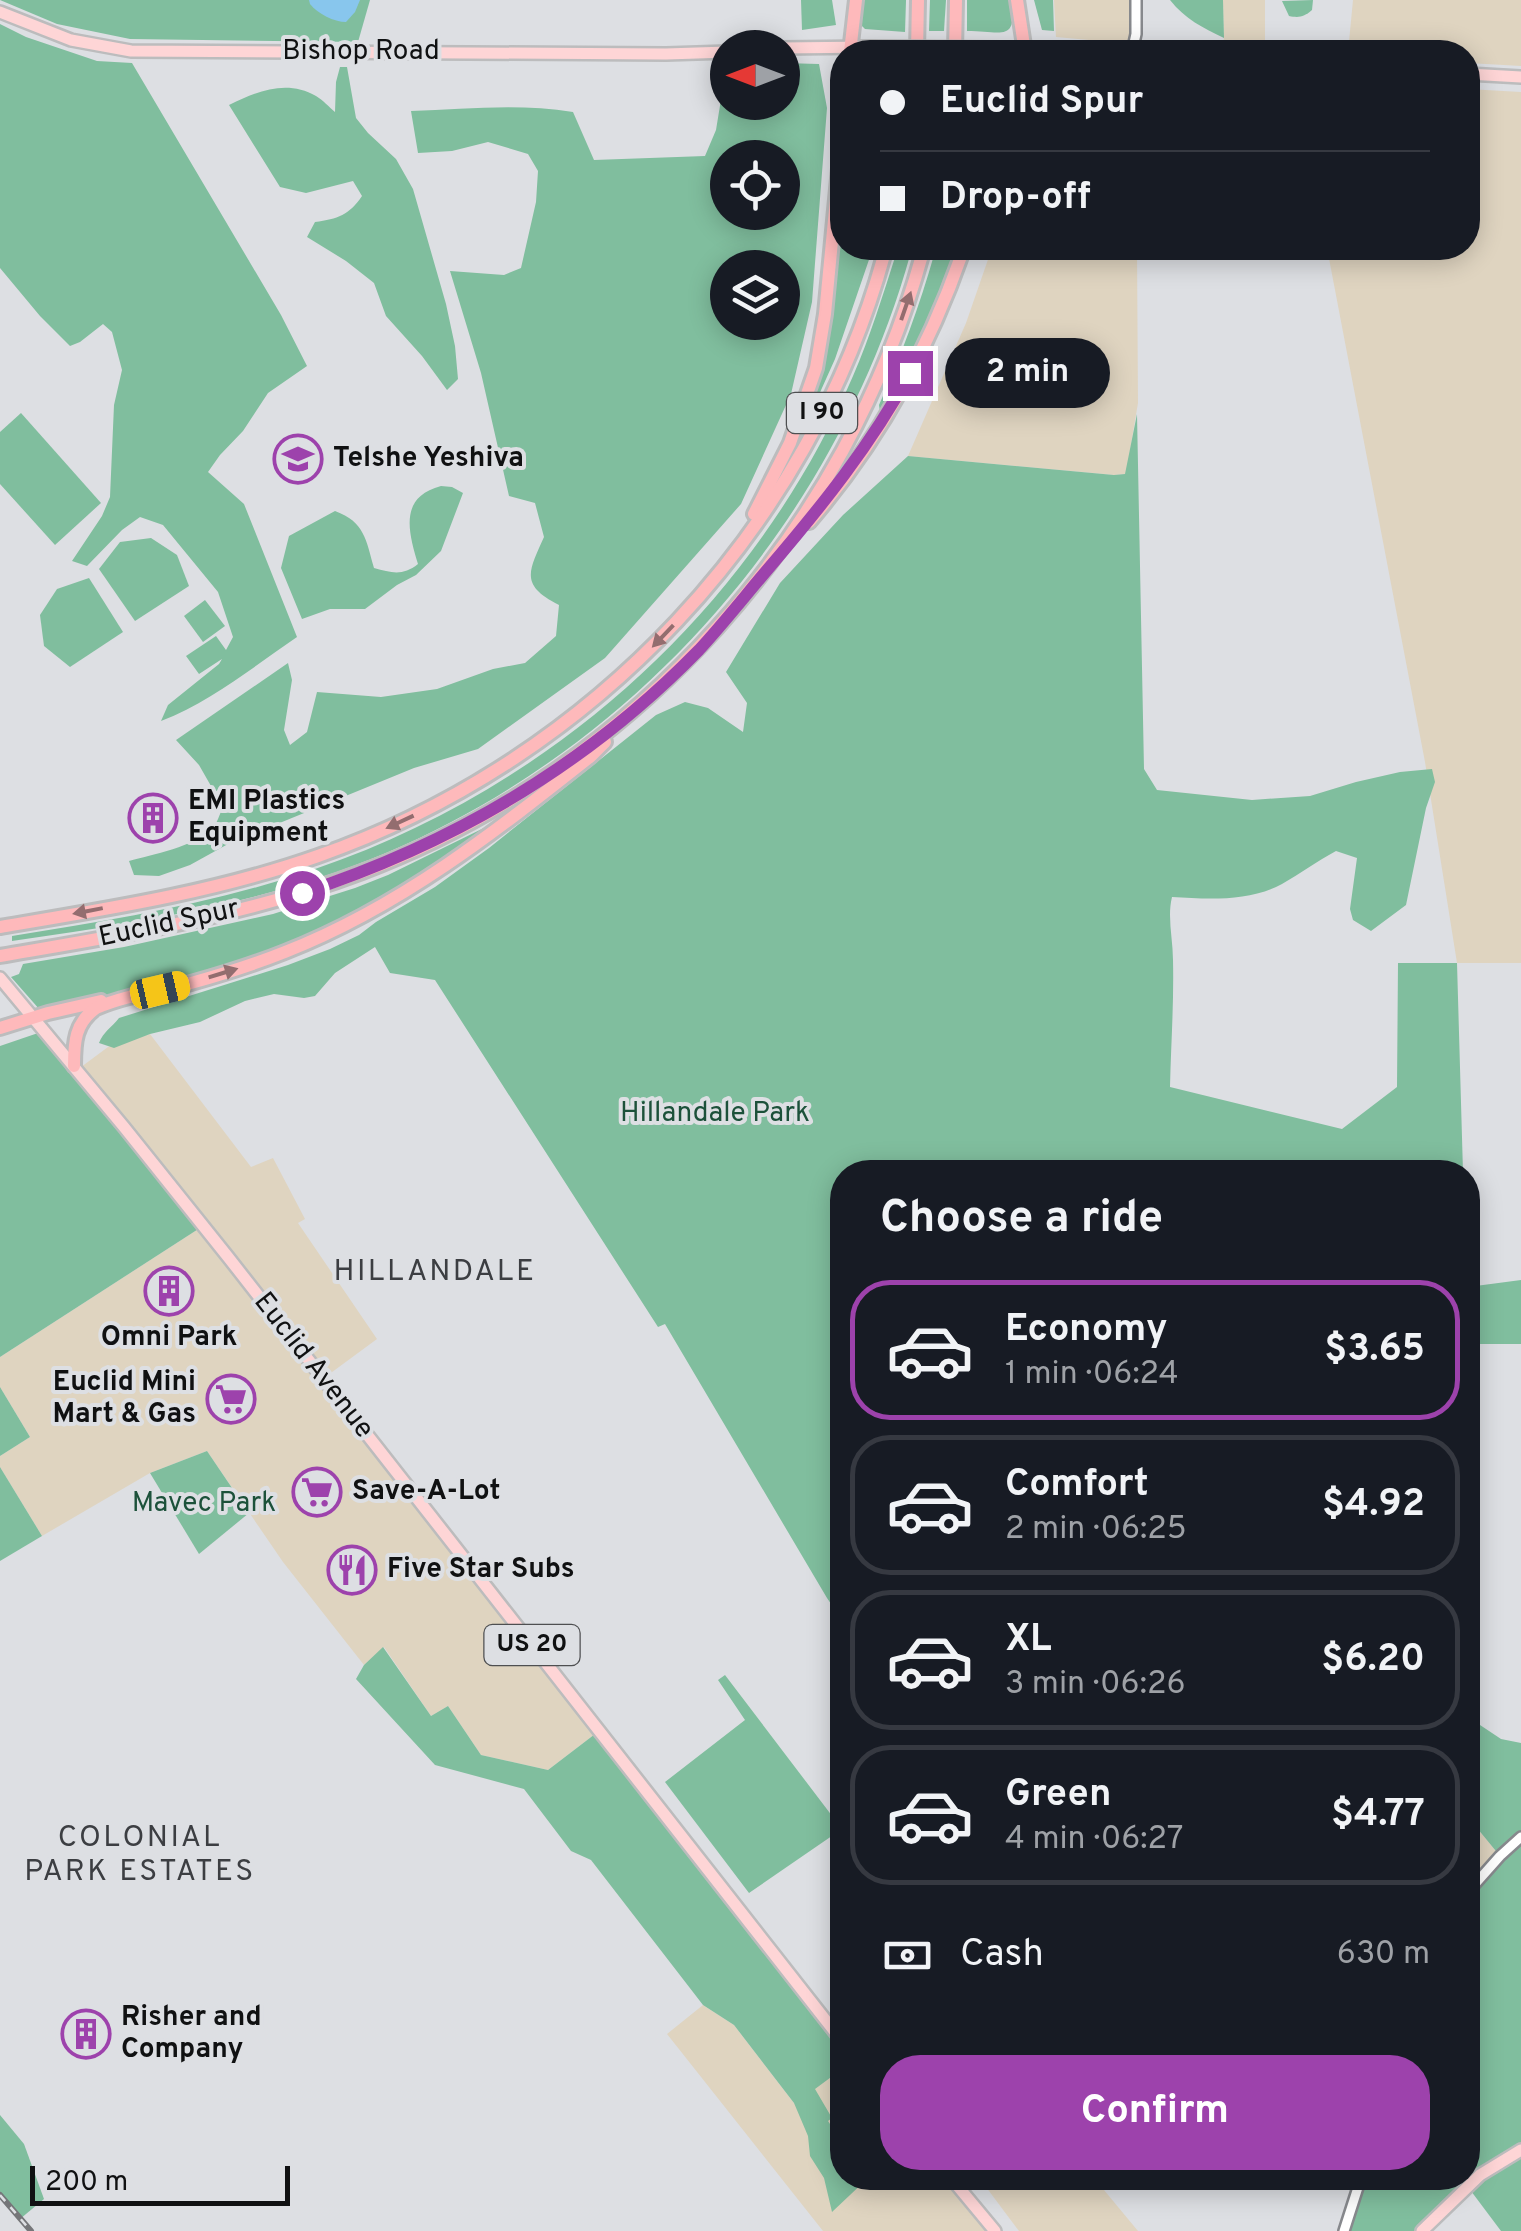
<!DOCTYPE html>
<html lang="en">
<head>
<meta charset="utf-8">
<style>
	:root { --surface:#171b24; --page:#242831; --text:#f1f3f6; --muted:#9ea1a6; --line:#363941; --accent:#9d42ac }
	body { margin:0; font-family:Overpass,sans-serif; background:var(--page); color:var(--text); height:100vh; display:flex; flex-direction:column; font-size:38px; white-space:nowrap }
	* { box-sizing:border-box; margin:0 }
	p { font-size:32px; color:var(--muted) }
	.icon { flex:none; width:55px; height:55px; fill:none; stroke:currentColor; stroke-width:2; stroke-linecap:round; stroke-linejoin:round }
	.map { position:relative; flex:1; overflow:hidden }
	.sheet { position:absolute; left:830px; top:1160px; width:650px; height:1030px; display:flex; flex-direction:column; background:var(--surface); border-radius:40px; box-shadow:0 5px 25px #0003 }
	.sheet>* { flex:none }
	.guide { position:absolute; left:830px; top:40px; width:650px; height:220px; border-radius:40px; box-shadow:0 5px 25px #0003; display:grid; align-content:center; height:220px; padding:0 50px; background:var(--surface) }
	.needle { width:65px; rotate:270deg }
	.controls { position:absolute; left:710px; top:30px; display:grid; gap:20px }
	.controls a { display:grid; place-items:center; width:90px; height:90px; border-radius:50%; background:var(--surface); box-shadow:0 5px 25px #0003; font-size:50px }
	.scale { position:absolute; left:30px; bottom:25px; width:260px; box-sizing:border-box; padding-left:10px; border:5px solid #101112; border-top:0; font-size:28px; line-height:35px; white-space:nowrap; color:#101112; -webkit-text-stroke:8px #dddfe3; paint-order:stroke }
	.end { position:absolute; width:45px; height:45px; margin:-22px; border:12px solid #9d42ac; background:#fff; box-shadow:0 0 0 5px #fff }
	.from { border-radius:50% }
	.bubble { position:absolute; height:70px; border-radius:35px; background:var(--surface); box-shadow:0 5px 25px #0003; font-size:32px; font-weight:700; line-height:70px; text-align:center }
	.car { position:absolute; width:30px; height:60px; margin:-30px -15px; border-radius:12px; box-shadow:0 0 8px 2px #0007; background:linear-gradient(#f5c518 24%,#345 0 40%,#f5c518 0 76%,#345 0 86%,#f5c518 0) }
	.guide b { display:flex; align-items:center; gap:35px; height:95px; font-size:38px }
	.guide b+b { border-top:2px solid var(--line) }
	.guide i { width:25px; height:25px; background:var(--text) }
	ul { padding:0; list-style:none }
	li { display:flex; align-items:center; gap:30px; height:140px; margin:0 20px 15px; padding:0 30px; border:5px solid var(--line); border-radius:40px }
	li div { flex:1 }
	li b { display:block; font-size:38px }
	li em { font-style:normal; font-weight:700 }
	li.current { border-color:var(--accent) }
	li>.icon { width:90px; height:90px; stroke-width:1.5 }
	h2 { padding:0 50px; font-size:45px; line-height:120px }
	.pay { display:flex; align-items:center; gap:25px; height:110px; padding:0 50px; font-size:38px }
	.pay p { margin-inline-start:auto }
	.cta { display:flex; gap:20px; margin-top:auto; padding:20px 50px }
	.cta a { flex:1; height:115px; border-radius:40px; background:var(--accent); color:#fff; font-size:40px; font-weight:700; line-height:115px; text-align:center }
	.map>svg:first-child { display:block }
</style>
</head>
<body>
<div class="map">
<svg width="1521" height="2231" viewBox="0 0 1521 2231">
	<rect width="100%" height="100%" fill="#dddfe3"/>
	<g fill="#dfd4c0">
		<path d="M 1054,0 L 1134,0 L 1134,27 L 1129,39 L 1122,43 L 1056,37 Z"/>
		<path d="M 1223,0 L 1265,0 L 1265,52 L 1224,50 Z"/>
		<path d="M 1353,0 L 1521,0 L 1521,66 L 1468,63 L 1468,52 L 1348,52 Z"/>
		<path d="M 1468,89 L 1521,92 L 1521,963 L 1457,963 L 1425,762 L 1327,248 L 1468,248 Z"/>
		<path d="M 992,248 L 1137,248 L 1138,403 L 1126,474 L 1114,475 L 908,456 L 966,323 Z"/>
		<path d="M 150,1034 L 251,1167 L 273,1158 L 305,1219 L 298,1223 L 377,1339 L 324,1378 L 599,1731 L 548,1770 L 481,1755 L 448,1706 L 431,1716 L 384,1647 L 364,1665 L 283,1562 L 207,1451 L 150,1473 L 42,1536 L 0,1467 L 0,1456 L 30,1437 L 0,1387 L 0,1357 L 203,1226 L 77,1070 L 108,1047 Z"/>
		<path d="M 1468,1817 L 1500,1856 L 1468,1892 Z"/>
		<path d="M 703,2005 L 734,2025 L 794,2103 L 842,2069 L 842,2178 L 951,2178 L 995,2231 L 823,2231 L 667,2034 Z"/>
		<path d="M 981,2178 L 1094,2178 L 1138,2231 L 1019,2231 L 983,2183 Z"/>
	</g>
	<g fill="#80be9e" fill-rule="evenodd">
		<path d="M 0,0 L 370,0 L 358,42 L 130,39 L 57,24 Z"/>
		<path d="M 801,0 L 832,0 L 836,25 L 802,30 Z"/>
		<path d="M 862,0 L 906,0 L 905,32 L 865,29 L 861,25 Z"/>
		<path d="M 930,0 L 946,0 L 944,31 L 929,31 Z"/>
		<path d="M 967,0 L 1011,0 C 1018,43 1002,31 967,31 Z"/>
		<path d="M 1034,0 L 1053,0 L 1054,31 L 1042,30 Z"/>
		<path d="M 1170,0 L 1223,0 L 1224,38 C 1203,28 1185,19 1170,0 Z"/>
		<path d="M 1313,0 L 1312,10 C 1304,17 1299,18 1289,16 L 1282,1 Z"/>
		<path d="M 0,24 L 26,37 L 97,61 L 132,63 L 281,315 L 307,366 L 268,393 L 243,431 L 220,455 L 208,472 L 244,504 L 297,637 C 253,667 212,701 161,721 L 168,705 L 219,664 L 222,659 L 199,674 L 186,656 L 216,636 L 226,650 L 233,637 L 218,592 L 163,525 L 140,517 L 122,530 L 87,566 L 72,561 L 102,516 L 110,497 L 114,405 L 122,370 L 112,332 L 103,324 L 80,342 L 70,346 L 40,316 L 0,268 Z"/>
		<path d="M 727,63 L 728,102 L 782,102 L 783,63 L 819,64 L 827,108 L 812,302 L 791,394 L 741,504 L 605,658 L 478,749 L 414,768 L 228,844 L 190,865 L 159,876 L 134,875 L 129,861 C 152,855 195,846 212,829 C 217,824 220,813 223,807 L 199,765 L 176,740 L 288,663 L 292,680 L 284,730 L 290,745 L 307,732 L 317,692 L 381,697 L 437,689 L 493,669 L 525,663 L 556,636 L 559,605 C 519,585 529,571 544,537 L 535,503 L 509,496 L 481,373 L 450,271 L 504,275 L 521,268 L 536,202 L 538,171 L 528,154 L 488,142 L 452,151 L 418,153 L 411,111 C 465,109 520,103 573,112 L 594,160 L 705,156 L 716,130 ZM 728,158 L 782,158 L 782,212 L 728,212 ZM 728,268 L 782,268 L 782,322 L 728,322 Z"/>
		<path d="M 340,67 L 347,67 L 356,118 L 368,133 L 396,159 L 413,189 L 446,304 L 455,346 L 458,379 L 447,390 L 422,356 L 386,316 L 374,283 L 346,261 L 307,237 L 315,222 C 338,219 349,215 362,196 L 353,181 L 306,193 L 280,187 L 229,105 C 257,91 287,79 316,96 C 323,100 329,107 335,112 L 336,82 Z"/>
		<path d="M 842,200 L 842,248 L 873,248 L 835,359 L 813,408 L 810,406 L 818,381 Z"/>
		<path d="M 898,248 L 912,248 C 840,515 642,744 386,853 C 268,903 138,923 12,941 L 12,936 C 113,920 217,903 315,869 C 553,788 753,608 853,376 C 871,335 884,291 898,248 Z"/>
		<path d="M 936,248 L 956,248 L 939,294 L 895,394 L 880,412 L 879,405 C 902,354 921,302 936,248 Z"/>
		<path d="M 21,413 L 101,503 L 55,545 L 0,484 L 0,432 Z"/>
		<path d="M 1137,414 L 1144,769 L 1157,790 L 1252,800 L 1310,796 L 1356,782 L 1400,772 L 1432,769 L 1435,782 L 1426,808 L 1406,905 L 1371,931 L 1353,920 L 1350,909 L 1357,858 L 1336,851 C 1317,861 1300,874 1282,884 C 1248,902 1209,899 1172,897 C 1167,917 1173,939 1173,960 C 1174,1002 1171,1044 1170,1087 L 1342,1129 L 1397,1087 L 1398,963 L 1457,963 L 1463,1172 L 842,1172 L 842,1620 L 827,1598 L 665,1324 L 658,1327 L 435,980 L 390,973 L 375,947 L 335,973 L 315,996 L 304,998 L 274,994 L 245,1001 L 200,1022 L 150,1034 L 114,1048 L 99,1043 C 103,1032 112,1027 119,1018 L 288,965 L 330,949 L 359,935 L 376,922 L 435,887 L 489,848 L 656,715 L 685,702 L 708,708 L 743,732 L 747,703 L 726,672 L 780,583 L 843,515 L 908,456 L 1114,475 L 1125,474 Z"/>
		<path d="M 441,486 L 452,487 L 463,493 L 441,551 L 416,575 L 397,585 L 365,609 L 330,609 L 302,619 L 281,568 L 289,536 L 335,511 C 365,522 366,540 374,568 C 392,573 403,576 418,564 C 408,531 399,497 441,486 Z"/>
		<path d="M 151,538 L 177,555 L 189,586 L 135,621 L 99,569 L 120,542 Z"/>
		<path d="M 89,578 L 123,632 L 70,667 L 44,646 L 40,615 L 57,589 Z"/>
		<path d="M 205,600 L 225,626 L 203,642 L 184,616 Z"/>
		<path d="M 490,825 C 367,935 199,981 40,1010 L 11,977 L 19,974 L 23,964 L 124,947 L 273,914 L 355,888 L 388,875 Z"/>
		<path d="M 44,1031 L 203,1226 L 0,1357 L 0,1046 Z"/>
		<path d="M 1521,1280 L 1521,1344 L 1468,1344 L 1468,1287 Z"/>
		<path d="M 0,1387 L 30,1437 L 0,1456 Z"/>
		<path d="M 207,1451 L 249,1513 L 199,1554 L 150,1473 Z"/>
		<path d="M 0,1467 L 42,1536 L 0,1561 Z"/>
		<path d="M 383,1647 L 431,1716 L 448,1706 L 481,1755 L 548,1770 L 599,1731 L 842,2041 L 842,2069 L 815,2089 L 832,2118 L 828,2121 L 842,2142 L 842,2178 L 868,2178 L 832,2212 L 824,2178 L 810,2156 L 808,2136 L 794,2103 L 734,2025 L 703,2005 L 591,1860 L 571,1851 L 524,1789 L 435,1765 L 356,1679 L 364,1665 Z"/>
		<path d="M 725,1675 L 842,1829 L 749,1893 L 665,1782 L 745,1720 L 718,1680 Z"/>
		<path d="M 1468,1717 L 1501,1739 L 1521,1743 L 1521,2231 L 1501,2231 L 1468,2187 L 1422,2231 L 1344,2231 L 1361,2178 L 1468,2178 L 1468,1892 L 1500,1856 L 1468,1817 Z"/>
		<path d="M 0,2115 L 24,2144 L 44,2199 L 20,2219 L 0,2195 Z"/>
	</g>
	<path fill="#88c6ed" d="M 309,0 L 360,0 L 355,12 L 346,22 C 334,22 318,14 310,4 Z"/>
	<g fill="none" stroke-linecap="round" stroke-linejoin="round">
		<g stroke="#87898d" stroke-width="14">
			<g id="minor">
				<path d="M 1132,52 L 1136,34 L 1136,0"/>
				<path d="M 1468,1892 L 1500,1856 L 1521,1837"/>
				<path d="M 1344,2231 L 1361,2178"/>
			</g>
		</g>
		<g stroke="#bcbcbd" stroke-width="16">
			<g id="major">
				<path d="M 0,12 L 71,40 L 131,51 L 666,54 L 728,52"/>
				<path d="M 782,48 L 872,47"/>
				<path d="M 1000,48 L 1102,52"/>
				<path d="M 1468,74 L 1521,77"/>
				<path d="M 0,978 L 124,1127 L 228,1257 L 842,2041"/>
				<path d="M 951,2178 L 995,2231"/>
				<path d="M 1422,2231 L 1480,2175 L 1521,2150"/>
			</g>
		</g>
		<g stroke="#bcbcbd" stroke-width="18">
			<g id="highway">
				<path d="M 1017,0 L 1025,52"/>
				<path d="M 850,52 L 856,0"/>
				<path d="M 917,52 L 918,0"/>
				<path d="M 955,52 L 956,0"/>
				<path d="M 754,514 L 790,443 L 816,368 L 825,314 L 842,137"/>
				<path d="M 809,522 C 878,442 930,347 964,248"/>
				<path d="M 0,927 C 107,909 216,892 318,856 C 592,760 811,529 886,248"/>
				<path d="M 0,956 C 122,935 246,916 362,872 C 637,768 848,531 924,248"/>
				<path d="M 0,1028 L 48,1013 L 101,1001"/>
				<path d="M 74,1066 C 74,1042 75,1023 96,1008 C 126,995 160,991 191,983 C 223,974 255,964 285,952 C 400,907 495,832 591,756 L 605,742"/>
			</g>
		</g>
		<use href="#minor" stroke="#fff" stroke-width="9"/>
		<use href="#major" stroke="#fed5d6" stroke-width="11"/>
		<use href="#highway" stroke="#feb9bb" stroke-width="12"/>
		<g stroke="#757679" stroke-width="6">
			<path id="rail" d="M 0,2195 L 31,2231"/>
		</g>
		<use href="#rail" stroke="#dddfe3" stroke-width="2.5" stroke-dasharray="8" stroke-linecap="butt"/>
		<g stroke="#bcbcbd" stroke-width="16" stroke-linecap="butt">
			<path id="major-bridge" d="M 872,47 L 1000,48"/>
		</g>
		<use href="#major-bridge" stroke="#fed5d6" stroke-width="11"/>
	</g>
	<defs><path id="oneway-solid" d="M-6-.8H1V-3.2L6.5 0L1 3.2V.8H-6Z" transform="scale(2.5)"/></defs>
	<g fill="#936d6f">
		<use href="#oneway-solid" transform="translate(906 306) rotate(-71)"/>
		<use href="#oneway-solid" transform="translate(663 636) rotate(134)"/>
		<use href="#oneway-solid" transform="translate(400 822) rotate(155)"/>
		<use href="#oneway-solid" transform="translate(88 911) rotate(169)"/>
		<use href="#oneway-solid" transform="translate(223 973) rotate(-17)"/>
	</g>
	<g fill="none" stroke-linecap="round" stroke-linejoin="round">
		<path stroke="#9d42ac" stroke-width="12" d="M 302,893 C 452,844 588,764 699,650 C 723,624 745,596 768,569 C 821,507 871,445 910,373"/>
	</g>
	<defs>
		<g id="school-ring" transform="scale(2.5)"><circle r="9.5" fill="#dddfe3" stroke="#9d42ac" stroke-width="1.5"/><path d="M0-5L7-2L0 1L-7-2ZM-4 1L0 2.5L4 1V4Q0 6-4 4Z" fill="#9d42ac"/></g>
		<g id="building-ring" transform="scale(2.5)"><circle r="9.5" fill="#dddfe3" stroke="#9d42ac" stroke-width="1.5"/><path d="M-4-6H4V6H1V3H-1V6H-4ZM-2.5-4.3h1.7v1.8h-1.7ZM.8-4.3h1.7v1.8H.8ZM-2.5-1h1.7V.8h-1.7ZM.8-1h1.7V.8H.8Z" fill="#9d42ac"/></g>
		<g id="supermarket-ring" transform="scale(2.5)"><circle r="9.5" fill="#dddfe3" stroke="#9d42ac" stroke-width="1.5"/><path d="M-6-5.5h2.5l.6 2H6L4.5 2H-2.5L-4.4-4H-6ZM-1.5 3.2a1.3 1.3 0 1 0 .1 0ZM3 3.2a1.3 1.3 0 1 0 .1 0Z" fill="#9d42ac"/></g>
		<g id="restaurant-ring" transform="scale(2.5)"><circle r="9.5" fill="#dddfe3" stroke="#9d42ac" stroke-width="1.5"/><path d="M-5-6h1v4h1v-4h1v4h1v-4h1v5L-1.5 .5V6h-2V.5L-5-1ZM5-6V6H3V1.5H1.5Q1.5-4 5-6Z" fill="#9d42ac"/></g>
	</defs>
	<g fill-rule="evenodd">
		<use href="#school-ring" x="298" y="459"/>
		<use href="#building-ring" x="153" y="818"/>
		<use href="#building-ring" x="169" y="1291"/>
		<use href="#supermarket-ring" x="231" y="1399"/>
		<use href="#supermarket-ring" x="317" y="1492"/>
		<use href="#restaurant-ring" x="352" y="1570"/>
		<use href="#building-ring" x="86" y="2034"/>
	</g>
	<g text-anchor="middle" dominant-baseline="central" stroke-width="8" stroke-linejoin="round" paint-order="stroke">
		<g fill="#dddfe3" stroke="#4e4f51" stroke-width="2.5">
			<rect x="787" y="393" width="70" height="40" rx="8"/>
			<rect x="484.5" y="1625" width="95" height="40" rx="8"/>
		</g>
		<g font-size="25" font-weight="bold" fill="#101112">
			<text x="822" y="413">I 90</text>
			<text x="532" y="1645">US 20</text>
		</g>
		<g font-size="28" fill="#101112" stroke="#dddfe3">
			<text x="361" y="52">Bishop Road</text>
			<text transform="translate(169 924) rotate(-12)">Euclid Spur</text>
			<text transform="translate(313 1366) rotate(52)">Euclid Avenue</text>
		</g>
		<g font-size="28" font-weight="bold" fill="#101112" stroke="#dddfe3" text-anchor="start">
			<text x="333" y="459">Telshe Yeshiva</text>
			<text x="188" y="802">EMI Plastics<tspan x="188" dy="32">Equipment</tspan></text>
			<text x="169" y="1338" text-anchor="middle">Omni Park</text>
			<text x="196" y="1383" text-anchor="end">Euclid Mini<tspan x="196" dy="32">Mart &amp; Gas</tspan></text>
			<text x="352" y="1492">Save-A-Lot</text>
			<text x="387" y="1570">Five Star Subs</text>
			<text x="121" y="2018">Risher and<tspan x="121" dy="32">Company</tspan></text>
		</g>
		<g font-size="28" fill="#1c513a" stroke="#dddfe3">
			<text x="715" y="1114">Hillandale Park</text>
			<text x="204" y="1504">Mavec Park</text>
		</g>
		<g font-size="30" letter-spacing="2.5" fill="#3c3e42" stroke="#dddfe3">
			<text x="435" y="1272">HILLANDALE</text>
			<text x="140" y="1838">COLONIAL<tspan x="140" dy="34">PARK ESTATES</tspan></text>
		</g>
	</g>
</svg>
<div class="controls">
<a><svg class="needle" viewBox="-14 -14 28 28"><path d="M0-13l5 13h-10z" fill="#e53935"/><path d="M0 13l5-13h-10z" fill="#9ea1a6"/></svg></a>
<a><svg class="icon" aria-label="locate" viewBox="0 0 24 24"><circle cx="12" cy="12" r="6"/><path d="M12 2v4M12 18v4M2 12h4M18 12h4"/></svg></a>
<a><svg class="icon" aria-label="layers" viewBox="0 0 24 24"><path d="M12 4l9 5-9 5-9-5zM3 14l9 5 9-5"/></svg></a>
</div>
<div class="scale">200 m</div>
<i class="end from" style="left:302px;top:893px"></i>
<i class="end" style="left:910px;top:373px"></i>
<div class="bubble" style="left:945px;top:338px;width:165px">2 min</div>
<i class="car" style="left:160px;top:990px;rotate:77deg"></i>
<div class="guide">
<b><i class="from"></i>Euclid Spur</b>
<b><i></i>Drop-off</b>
</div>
<section class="sheet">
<h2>Choose a ride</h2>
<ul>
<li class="current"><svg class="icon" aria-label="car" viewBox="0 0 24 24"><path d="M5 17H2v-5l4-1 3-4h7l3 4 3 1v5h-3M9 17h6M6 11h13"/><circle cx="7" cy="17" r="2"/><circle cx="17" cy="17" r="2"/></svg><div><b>Economy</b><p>1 min · 06:24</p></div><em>$3.65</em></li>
<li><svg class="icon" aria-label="car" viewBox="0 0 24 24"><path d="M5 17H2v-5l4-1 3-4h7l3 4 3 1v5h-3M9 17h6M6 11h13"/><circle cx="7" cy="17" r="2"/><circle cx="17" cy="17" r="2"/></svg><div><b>Comfort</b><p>2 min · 06:25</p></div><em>$4.92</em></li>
<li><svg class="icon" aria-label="car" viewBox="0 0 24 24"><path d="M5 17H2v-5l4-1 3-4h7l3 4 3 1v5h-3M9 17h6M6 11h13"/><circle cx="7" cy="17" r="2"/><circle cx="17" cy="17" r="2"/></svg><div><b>XL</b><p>3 min · 06:26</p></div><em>$6.20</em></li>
<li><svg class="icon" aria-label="car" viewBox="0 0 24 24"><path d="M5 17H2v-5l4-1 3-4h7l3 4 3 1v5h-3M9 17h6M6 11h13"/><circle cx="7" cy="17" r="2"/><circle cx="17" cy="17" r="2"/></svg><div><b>Green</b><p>4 min · 06:27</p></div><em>$4.77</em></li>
</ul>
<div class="pay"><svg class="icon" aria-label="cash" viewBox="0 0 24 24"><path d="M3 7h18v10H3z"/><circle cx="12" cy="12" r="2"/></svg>Cash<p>630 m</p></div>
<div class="cta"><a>Confirm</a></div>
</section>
</div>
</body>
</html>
